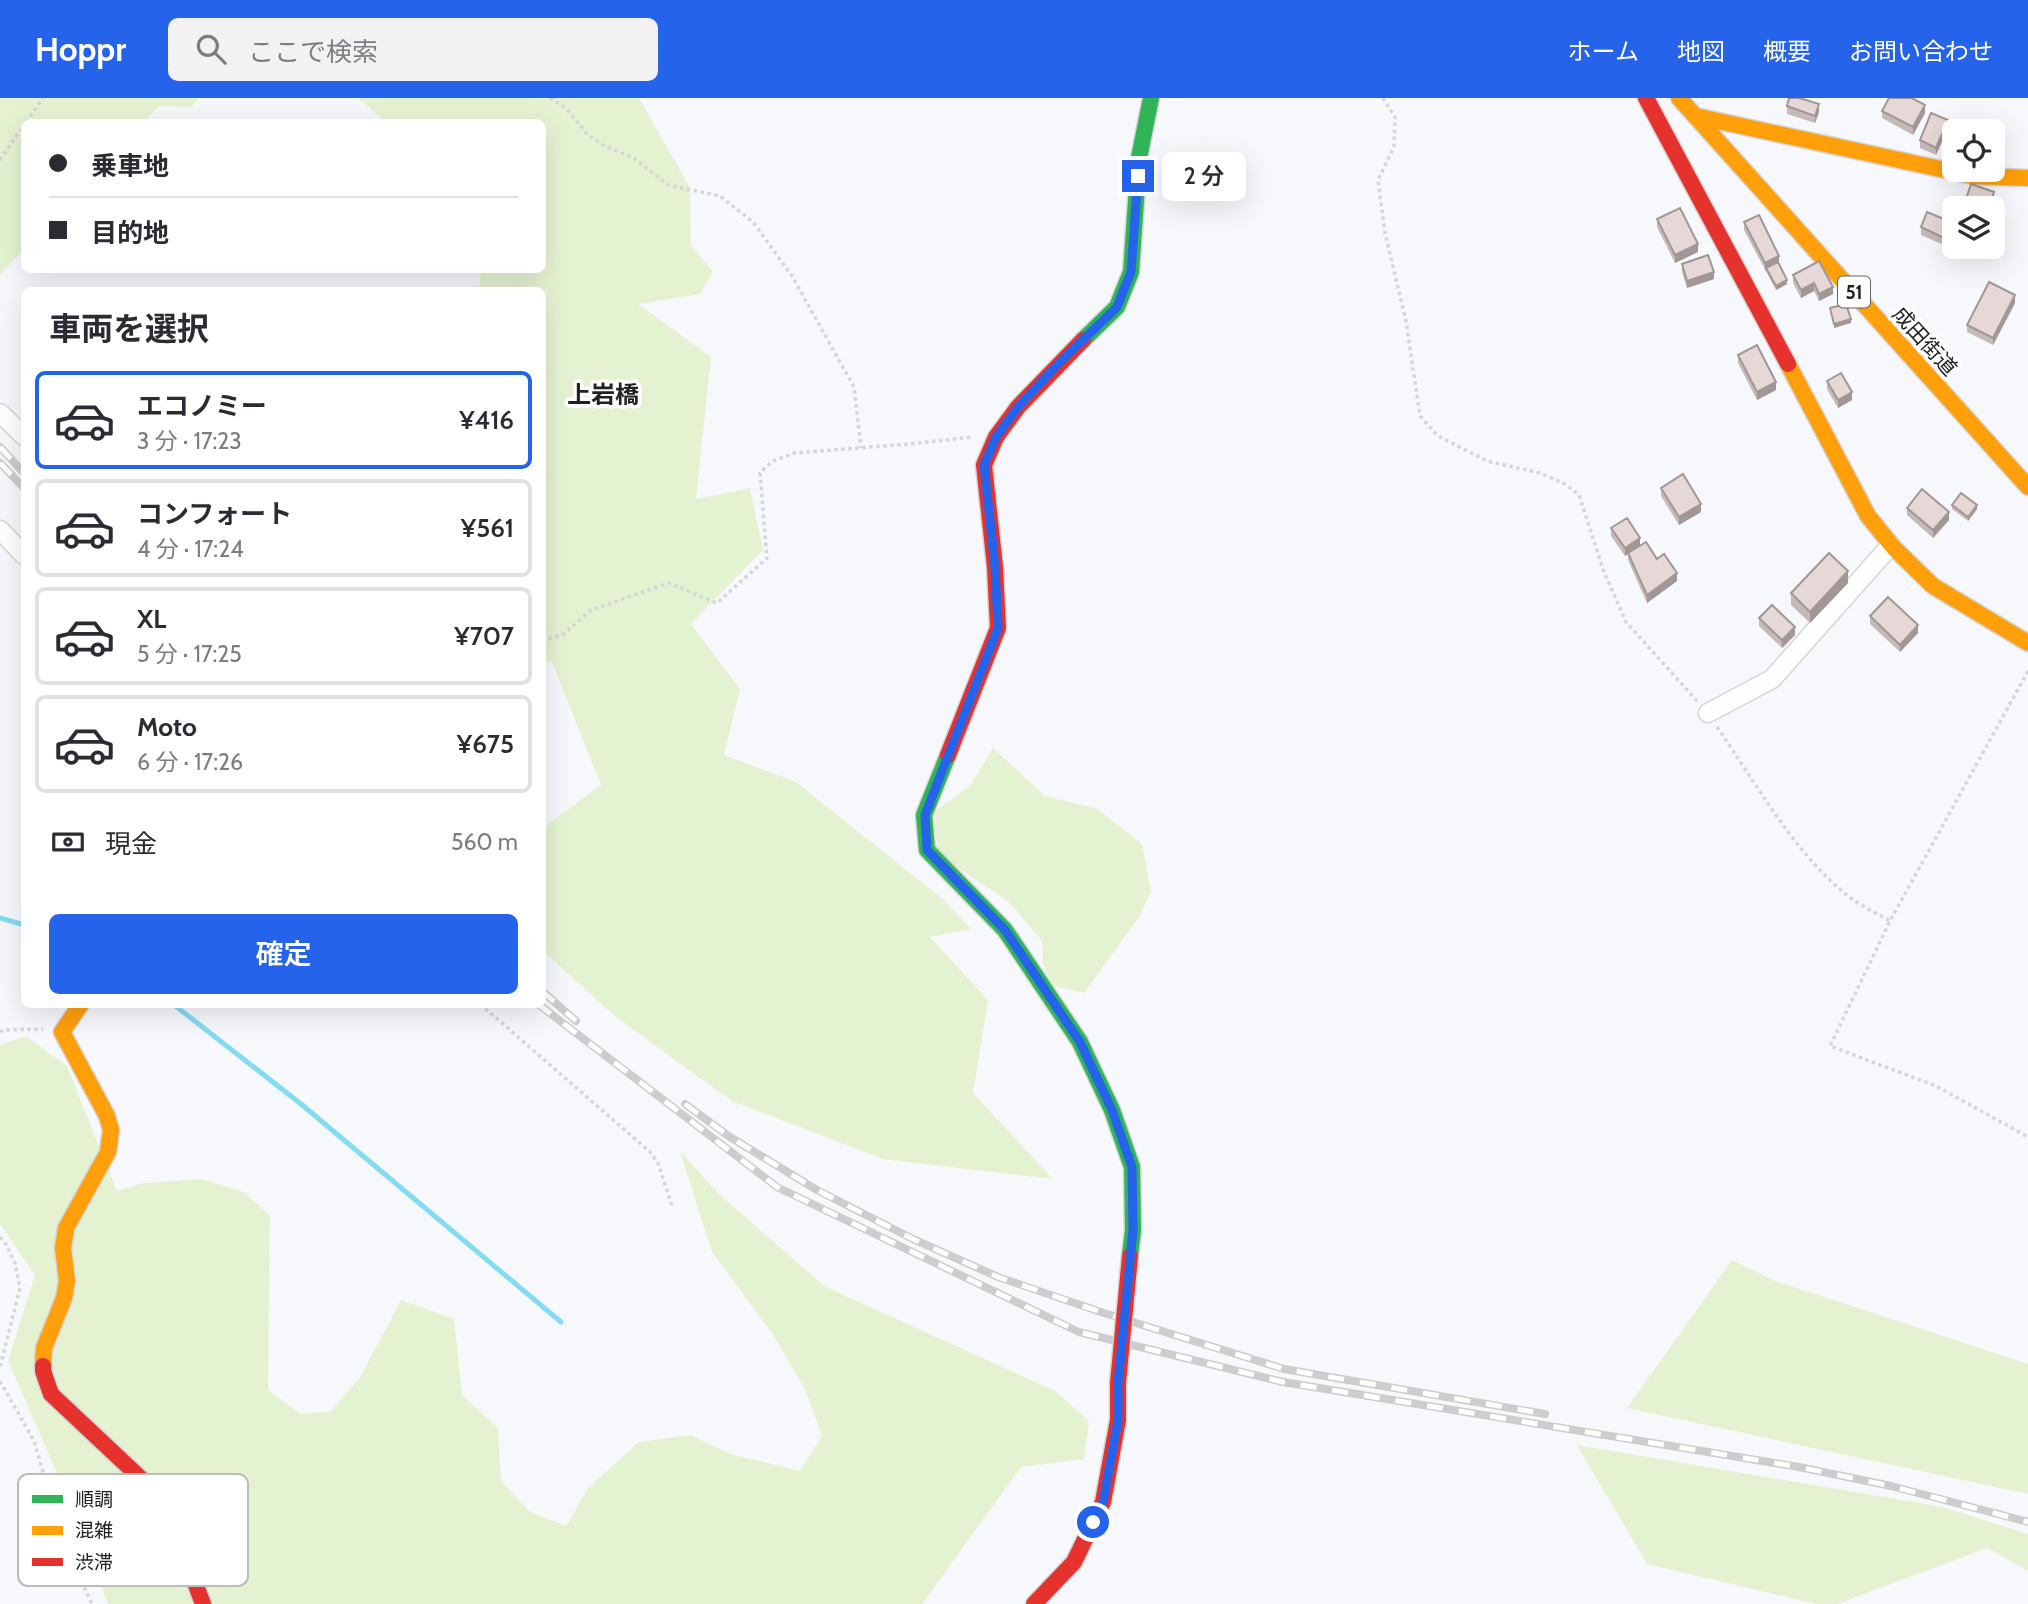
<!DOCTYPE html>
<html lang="ja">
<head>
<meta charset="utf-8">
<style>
	:root { --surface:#fff; --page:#f2f2f3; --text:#2b2b33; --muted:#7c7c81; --line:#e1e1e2; --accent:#2563eb }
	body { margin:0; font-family:Cabin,"Noto Sans JP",sans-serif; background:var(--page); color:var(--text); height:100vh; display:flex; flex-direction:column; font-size:26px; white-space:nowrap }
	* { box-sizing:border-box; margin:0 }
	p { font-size:23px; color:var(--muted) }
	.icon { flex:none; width:38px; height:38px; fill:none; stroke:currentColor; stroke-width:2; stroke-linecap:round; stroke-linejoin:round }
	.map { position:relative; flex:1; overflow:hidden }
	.sheet { position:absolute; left:21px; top:189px; width:525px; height:721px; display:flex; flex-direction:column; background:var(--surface); border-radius:10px; box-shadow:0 7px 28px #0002 }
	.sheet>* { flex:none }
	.top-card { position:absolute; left:21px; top:21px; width:525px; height:154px; border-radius:10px; box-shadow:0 7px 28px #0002; display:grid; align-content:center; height:154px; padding:0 28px; background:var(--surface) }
	.controls { position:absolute; left:1942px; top:21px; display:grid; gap:14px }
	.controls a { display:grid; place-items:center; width:63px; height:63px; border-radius:10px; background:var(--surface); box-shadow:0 7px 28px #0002; font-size:35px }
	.end { position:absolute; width:32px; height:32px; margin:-16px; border:9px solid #2563eb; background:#fff; box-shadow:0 0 0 4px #fff }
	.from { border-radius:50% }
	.bubble { position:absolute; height:49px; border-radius:10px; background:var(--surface); box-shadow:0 7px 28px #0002; font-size:23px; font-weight:600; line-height:49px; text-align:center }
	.top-card b { display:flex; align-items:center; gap:24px; height:66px; font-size:26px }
	.top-card b+b { border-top:2px solid var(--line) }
	.top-card i { width:18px; height:18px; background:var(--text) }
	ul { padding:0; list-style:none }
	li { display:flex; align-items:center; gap:21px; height:98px; margin:0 14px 10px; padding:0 14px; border:4px solid var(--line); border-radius:10px }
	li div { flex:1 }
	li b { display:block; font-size:26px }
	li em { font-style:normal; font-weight:600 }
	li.on { border-color:var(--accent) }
	li>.icon { width:63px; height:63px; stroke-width:1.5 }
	h2 { padding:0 28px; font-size:32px; line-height:84px }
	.pay { display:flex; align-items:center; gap:18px; height:77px; padding:0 28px; font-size:26px }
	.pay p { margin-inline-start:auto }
	.action { display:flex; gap:14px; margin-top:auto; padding:14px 28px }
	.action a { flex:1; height:80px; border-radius:10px; background:var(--accent); color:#fff; font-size:28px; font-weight:600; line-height:80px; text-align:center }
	header { display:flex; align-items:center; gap:42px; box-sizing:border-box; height:98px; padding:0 35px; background:var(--accent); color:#fff }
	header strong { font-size:33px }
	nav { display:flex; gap:38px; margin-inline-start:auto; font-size:24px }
	.search { width:490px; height:63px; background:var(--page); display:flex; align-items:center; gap:18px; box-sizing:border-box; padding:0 24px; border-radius:10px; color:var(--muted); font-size:26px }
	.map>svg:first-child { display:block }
</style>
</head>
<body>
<header>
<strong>Hoppr</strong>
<div class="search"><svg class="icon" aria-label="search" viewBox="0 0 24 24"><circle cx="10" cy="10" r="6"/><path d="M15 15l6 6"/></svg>ここで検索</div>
<nav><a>ホーム</a><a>地図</a><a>概要</a><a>お問い合わせ</a></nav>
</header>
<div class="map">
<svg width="2028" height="1506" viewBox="0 0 2028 1506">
	<rect width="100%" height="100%" fill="#f7f8fb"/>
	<g fill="#e5f2d2">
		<path d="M 0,0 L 199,0 L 191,9 L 159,8 L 143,24 L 24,24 L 24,151 L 0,177 Z"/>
		<path d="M 358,0 L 639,0 L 690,90 L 691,147 L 713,174 L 700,196 L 638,206 L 711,259 L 696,401 L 750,390 L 763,452 L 691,526 L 740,591 L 724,657 L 796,684 L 944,802 L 971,831 L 930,839 L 988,902 L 973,995 L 1053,1081 L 883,1061 L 732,1003 L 616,919 L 543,853 L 543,730 L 601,687 L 552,564 L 543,565 L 542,192 L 479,192 L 481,172 L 542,172 L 542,24 L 386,24 Z"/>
		<path d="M 993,650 L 1045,698 L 1098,711 L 1142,746 L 1151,793 L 1139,819 L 1084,895 L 1054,888 L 1043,867 L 1042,843 L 1009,804 L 937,756 L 935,713 L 970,688 Z"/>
		<path d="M 26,938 L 67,968 L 117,1093 L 144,1085 L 202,1081 L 244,1094 L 270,1118 L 268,1292 L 301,1316 L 331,1313 L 361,1278 L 401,1202 L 454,1221 L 462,1297 L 498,1330 L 501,1383 L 530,1414 L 566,1428 L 588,1390 L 639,1344 L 691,1337 L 730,1356 L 800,1373 L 822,1338 L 805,1291 L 772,1235 L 712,1154 L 680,1053 L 719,1096 L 824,1188 L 1055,1293 L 1089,1323 L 1084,1361 L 1021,1369 L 922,1506 L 108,1506 L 62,1386 L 8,1263 L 35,1177 L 0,1126 L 0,947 Z"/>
		<path d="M 1732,1162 L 1773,1182 L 2028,1266 L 2028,1396 L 1627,1310 Z"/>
		<path d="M 1577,1347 L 1943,1409 L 2028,1436 L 2028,1473 L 1987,1450 L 1837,1506 L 1816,1506 L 1647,1466 Z"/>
	</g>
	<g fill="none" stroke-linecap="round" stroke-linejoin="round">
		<g stroke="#84dbf4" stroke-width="5">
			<path d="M 0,820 L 24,827"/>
			<path d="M 173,906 L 301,1006 L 561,1224"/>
		</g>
		<g stroke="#d4d5d7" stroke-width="21">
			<g id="street">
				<path d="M 0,315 L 24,338"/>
				<path d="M 0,432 L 24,457"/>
				<path d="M 1708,615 L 1772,581 L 1891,447"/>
			</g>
		</g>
		<g stroke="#d4d5d7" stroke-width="19">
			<g id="fast">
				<path d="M 1083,242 L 1117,209 L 1131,174 L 1139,60 L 1151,0"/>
				<path d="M 948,657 L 924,717 L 927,752 L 1005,832 L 1080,944 L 1112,1012 L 1132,1069 L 1133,1132 L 1130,1158"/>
			</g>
		</g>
		<g stroke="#d4d5d7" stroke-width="19">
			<g id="slow">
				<path d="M 1679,0 L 2028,389"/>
				<path d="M 1695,18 L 1973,78 L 2028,80"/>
				<path d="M 1788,266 L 1868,418 L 1894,450 L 1933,488 L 2028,545"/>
				<path d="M 43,1268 L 44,1250 L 64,1200 L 67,1183 L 63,1150 L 66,1130 L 108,1054 L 111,1032 L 107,1018 L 62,934 L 81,906"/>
			</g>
		</g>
		<g stroke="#d4d5d7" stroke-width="19">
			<g id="jam">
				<path d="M 1646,0 L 1788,266"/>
				<path d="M 948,657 L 998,530 L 995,469 L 984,367 L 996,339 L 1018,309 L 1083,242"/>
				<path d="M 43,1268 L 43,1273 L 51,1296 L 151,1390 L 171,1420 L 203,1506"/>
				<path d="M 1034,1506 L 1074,1464 L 1103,1404 L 1118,1322 L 1118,1285"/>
			</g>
		</g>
		<g stroke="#d6d6d7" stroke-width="3.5" stroke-dasharray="3.5 3.5" stroke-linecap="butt">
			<path d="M 550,0 L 566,10 L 588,37 L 605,48 L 634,60 L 668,87 L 720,98 L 753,124 L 792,178 L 854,289 L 861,350"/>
			<path d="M 1383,0 L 1395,19 L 1394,49 L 1378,82 L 1385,135 L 1406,223 L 1420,318 L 1438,338 L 1487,363 L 1540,375 L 1565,386 L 1579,397 L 1604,474 L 1626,524 L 1697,603"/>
			<path d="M 26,24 L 43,0"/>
			<path d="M 0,62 L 24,27"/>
			<path d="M 542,543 L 564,536 L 591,512 L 669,485 L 717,505 L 767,460 L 760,375 L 771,364 L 794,355 L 909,346 L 973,339"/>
			<path d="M 2028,573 L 1890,823 L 1830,948 L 1936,988 L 2028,1039"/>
			<path d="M 1717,629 C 1756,685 1794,755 1848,798 C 1861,808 1876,815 1890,823"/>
			<path d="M 480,906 L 650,1054 L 658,1065 L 672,1108"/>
			<path d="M 0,934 L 3,932 L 43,931"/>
			<path d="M 0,1139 L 6,1146 L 15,1165 L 20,1190 L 0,1269"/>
			<path d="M 0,1283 L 34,1343 L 65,1448 L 92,1506"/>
		</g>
		<use href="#street" stroke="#fefefe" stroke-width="18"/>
		<use href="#fast" stroke="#30b455" stroke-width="16"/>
		<use href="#slow" stroke="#ff9f0a" stroke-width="16"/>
		<use href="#jam" stroke="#e5322d" stroke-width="16"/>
		<g stroke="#cccdce" stroke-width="8">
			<g id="rail">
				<path d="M 0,349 L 24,375"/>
				<path d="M 0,365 L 24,390"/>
				<path d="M 542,893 L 576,923"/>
				<path d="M 538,906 L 777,1089 L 1079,1234 L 1283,1284 L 1799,1369 L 1891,1388 L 2028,1424"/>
				<path d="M 685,1006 L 730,1039 L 817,1092 L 913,1141 L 998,1179 L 1104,1215 L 1284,1271 L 1545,1316"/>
			</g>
		</g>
		<use href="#rail" stroke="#fff" stroke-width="5" stroke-dasharray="16" stroke-linecap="butt"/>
		<g stroke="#d4d5d7" stroke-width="19" stroke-linecap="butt">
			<path id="jam-bridge" d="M 1118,1285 L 1130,1158"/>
		</g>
		<use href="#jam-bridge" stroke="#e5322d" stroke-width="16"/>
	</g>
	<g fill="#c6bab8">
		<path d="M 1787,8 L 1819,14 L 1815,25 L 1787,16 Z"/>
		<path d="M 1882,13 L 1925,15 L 1913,37 L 1882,20 Z"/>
		<path d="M 1948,30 L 1936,57 L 1920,50 L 1920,42 Z"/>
		<path d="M 1657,121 L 1698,154 L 1675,165 L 1657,129 Z"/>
		<path d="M 1744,124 L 1779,165 L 1779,166 L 1787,186 L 1776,192 L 1744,132 Z"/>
		<path d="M 1921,129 L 1951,132 L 1944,147 L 1921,137 Z"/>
		<path d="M 1819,163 L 1833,196 L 1819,203 L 1814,193 L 1801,200 L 1793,185 L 1793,177 Z"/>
		<path d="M 1682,166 L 1714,181 L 1687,190 L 1682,174 Z"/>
		<path d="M 2015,205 L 1993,247 L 1967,234 L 1967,227 Z"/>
		<path d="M 1738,257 L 1776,292 L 1757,302 L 1738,265 Z"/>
		<path d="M 1827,283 L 1852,302 L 1838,310 L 1827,291 Z"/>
		<path d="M 1661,390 L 1701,414 L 1679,427 L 1661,398 Z"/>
		<path d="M 1952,407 L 1977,411 L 1968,423 L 1952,411 Z"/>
		<path d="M 1907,410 L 1949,422 L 1933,440 L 1907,417 Z"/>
		<path d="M 1611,430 L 1640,447 L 1657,461 L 1677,483 L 1647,505 L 1628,462 L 1628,456 L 1625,458 L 1611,438 Z"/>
		<path d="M 1848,485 L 1810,525 L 1791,507 L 1791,495 Z"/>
		<path d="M 1870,518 L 1918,535 L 1900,554 L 1870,526 Z"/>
		<path d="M 1759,520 L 1795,537 L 1782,550 L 1759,528 Z"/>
	</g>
	<g fill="#a19796">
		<path d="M 1819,6 L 1819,14 L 1815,25 L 1815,18 Z"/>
		<path d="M 1925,7 L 1925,15 L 1913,37 L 1913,29 Z"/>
		<path d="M 1948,22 L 1948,30 L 1936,57 L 1936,50 Z"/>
		<path d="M 1994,94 L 1994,102 L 1992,110 L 1989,110 Z"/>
		<path d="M 1951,124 L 1951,132 L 1944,147 L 1944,140 Z"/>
		<path d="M 1698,146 L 1698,154 L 1675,165 L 1675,157 Z"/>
		<path d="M 1779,158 L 1779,165 L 1765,173 L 1765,165 Z"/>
		<path d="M 1714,174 L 1714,181 L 1687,190 L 1687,183 Z"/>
		<path d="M 1787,182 L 1787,186 L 1776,192 L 1776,188 Z"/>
		<path d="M 1814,185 L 1814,193 L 1801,200 L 1801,192 Z"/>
		<path d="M 1833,189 L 1833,196 L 1819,203 L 1819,196 Z"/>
		<path d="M 2015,197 L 2015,205 L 1993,247 L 1993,240 Z"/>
		<path d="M 1851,221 L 1851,225 L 1834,230 L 1834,226 Z"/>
		<path d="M 1776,284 L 1776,292 L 1757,302 L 1757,294 Z"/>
		<path d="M 1852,294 L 1852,302 L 1838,310 L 1838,302 Z"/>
		<path d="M 1701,406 L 1701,414 L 1679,427 L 1679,419 Z"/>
		<path d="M 1977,407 L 1977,411 L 1968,423 L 1968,419 Z"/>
		<path d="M 1949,414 L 1949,422 L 1933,440 L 1933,432 Z"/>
		<path d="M 1640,440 L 1640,448 L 1625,458 L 1625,450 Z"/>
		<path d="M 1848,473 L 1848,485 L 1810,525 L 1810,514 Z"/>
		<path d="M 1677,475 L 1677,483 L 1647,505 L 1647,497 Z"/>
		<path d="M 1918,527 L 1918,535 L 1900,554 L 1900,547 Z"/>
		<path d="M 1795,529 L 1795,537 L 1782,550 L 1782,542 Z"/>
	</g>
	<g fill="#e6d8d6" stroke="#a19796" stroke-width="2">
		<path d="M 1789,0 L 1799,0 L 1819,6 L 1815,18 L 1787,8 Z"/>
		<path d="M 1889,0 L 1912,0 L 1925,7 L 1913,29 L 1882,13 Z"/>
		<path d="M 1931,15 L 1948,22 L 1936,50 L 1920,42 Z"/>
		<path d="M 1971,86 L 1994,94 L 1989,110 L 1963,110 Z"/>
		<path d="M 1680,110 L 1698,146 L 1675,157 L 1657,121 Z"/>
		<path d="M 1927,114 L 1951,124 L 1944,140 L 1921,129 Z"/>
		<path d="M 1759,117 L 1779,158 L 1765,165 L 1744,124 Z"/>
		<path d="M 1708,157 L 1714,174 L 1687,183 L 1682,166 Z"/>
		<path d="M 1819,163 L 1833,189 L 1819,196 L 1814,185 L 1801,192 L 1793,177 Z"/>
		<path d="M 1778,164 L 1787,182 L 1776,188 L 1766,170 Z"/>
		<path d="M 1989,184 L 2015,197 L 1993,240 L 1967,227 Z"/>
		<path d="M 1846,206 L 1851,221 L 1834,226 L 1830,210 Z"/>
		<path d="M 1757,247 L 1776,284 L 1757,294 L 1738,257 Z"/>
		<path d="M 1841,275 L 1852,294 L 1838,302 L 1827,283 Z"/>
		<path d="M 1683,376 L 1701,406 L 1679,419 L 1661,390 Z"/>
		<path d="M 1922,391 L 1949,414 L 1933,432 L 1907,410 Z"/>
		<path d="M 1961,395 L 1977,407 L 1968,419 L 1952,407 Z"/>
		<path d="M 1627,420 L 1640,440 L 1625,450 L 1611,430 Z"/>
		<path d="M 1646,444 L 1657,461 L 1664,456 L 1677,475 L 1647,497 L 1628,455 Z"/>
		<path d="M 1829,455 L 1848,473 L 1810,514 L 1791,495 Z"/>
		<path d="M 1888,499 L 1918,527 L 1900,547 L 1870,518 Z"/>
		<path d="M 1772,507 L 1795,529 L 1782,542 L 1759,520 Z"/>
	</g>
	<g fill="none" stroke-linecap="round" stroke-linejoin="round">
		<path stroke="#2563eb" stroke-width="9" d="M 1093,1424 L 1103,1404 L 1118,1322 L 1118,1285 L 1133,1132 L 1132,1069 L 1112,1012 L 1080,944 L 1005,832 L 927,752 L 925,717 L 998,530 L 995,469 L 984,367 L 996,339 L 1018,309 L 1060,264 L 1117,209 L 1131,174 L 1138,78"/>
	</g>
	<g text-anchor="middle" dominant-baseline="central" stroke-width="7" stroke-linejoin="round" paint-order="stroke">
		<rect fill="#fff" stroke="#646465" stroke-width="2" x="1838" y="178.5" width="32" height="31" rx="5"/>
		<g font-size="19" font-weight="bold" fill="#212123">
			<text x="1854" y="194">51</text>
		</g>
		<g font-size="21" fill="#212123" stroke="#fff">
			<text transform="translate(1925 243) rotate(48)">成田街道</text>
		</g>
		<g font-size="24" font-weight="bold" fill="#212123" stroke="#fff">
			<text x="603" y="296">上岩橋</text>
		</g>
	</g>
	<rect x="18" y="1376" width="230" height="112" rx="10" fill="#fff" stroke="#bcbcbd" stroke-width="2"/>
	<rect x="32" y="1397" width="31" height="8" fill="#30b455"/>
	<rect x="32" y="1428" width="31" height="9" fill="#ff9f0a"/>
	<rect x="32" y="1460" width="31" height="8" fill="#e5322d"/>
	<g font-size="19" fill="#212123">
		<text x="75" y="1408">順調</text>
		<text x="75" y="1439">混雑</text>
		<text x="75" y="1471">渋滞</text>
	</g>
</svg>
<div class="controls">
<a><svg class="icon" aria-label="locate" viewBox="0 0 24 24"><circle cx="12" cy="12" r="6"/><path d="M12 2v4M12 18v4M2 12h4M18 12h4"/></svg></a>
<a><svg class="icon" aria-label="layers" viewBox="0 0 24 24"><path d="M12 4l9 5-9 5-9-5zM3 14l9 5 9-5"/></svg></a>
</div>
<i class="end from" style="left:1093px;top:1424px"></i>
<i class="end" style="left:1138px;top:78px"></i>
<div class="bubble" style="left:1162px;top:54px;width:84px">2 分</div>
<div class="top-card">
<b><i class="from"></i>乗車地</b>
<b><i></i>目的地</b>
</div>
<section class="sheet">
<h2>車両を選択</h2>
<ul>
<li class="on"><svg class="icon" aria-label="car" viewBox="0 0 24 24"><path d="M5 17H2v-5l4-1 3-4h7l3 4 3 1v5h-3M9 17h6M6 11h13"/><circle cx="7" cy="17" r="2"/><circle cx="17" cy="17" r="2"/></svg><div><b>エコノミー</b><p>3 分 · 17:23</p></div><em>¥416</em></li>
<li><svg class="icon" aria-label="car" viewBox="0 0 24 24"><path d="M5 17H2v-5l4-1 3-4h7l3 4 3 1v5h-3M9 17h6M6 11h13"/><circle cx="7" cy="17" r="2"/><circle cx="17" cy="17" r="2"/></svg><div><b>コンフォート</b><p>4 分 · 17:24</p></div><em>¥561</em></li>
<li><svg class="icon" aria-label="car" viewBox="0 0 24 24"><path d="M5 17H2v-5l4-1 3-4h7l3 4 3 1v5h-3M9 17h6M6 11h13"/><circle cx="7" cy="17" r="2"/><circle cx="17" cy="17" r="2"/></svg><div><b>XL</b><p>5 分 · 17:25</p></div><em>¥707</em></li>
<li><svg class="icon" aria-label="car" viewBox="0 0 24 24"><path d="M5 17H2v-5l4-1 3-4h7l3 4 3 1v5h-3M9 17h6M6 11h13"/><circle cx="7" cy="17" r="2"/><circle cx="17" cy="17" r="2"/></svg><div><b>Moto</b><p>6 分 · 17:26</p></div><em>¥675</em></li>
</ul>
<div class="pay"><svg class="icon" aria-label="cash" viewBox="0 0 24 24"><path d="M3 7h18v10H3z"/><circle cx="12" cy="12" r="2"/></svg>現金<p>560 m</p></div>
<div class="action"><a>確定</a></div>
</section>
</div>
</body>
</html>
